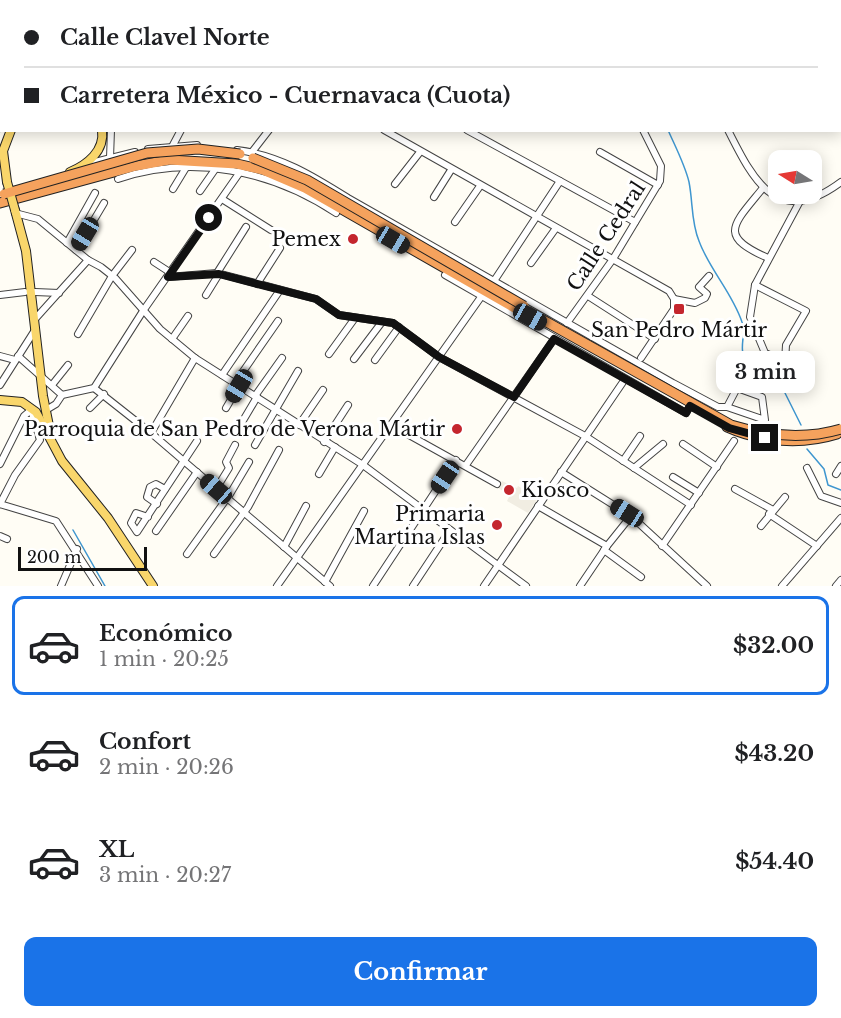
<!DOCTYPE html>
<html lang="es">
<head>
<meta charset="utf-8">
<style>
	:root { --surface:#fff; --page:#f2f2f2; --text:#202124; --muted:#757577; --line:#e0e0e0; --accent:#1a73e8 }
	body { margin:0; font-family:"Libre Baskerville",serif; background:var(--page); color:var(--text); height:100vh; display:flex; flex-direction:column; font-size:22px; white-space:nowrap }
	* { box-sizing:border-box; margin:0 }
	p { font-size:20px; color:var(--muted) }
	.icon { flex:none; width:33px; height:33px; fill:none; stroke:currentColor; stroke-width:2; stroke-linecap:round; stroke-linejoin:round }
	.map { position:relative; height:586px; overflow:hidden }
	.drawer { display:flex; flex-direction:column; background:var(--surface); flex:1 }
	.drawer>* { flex:none }
	.guide { position:absolute; left:0px; top:0px; width:842px; height:132px; box-shadow:0 3px 15px #0003; display:grid; align-content:center; height:132px; padding:0 24px; background:var(--surface) }
	.needle { width:39px; rotate:281deg }
	.controls { position:absolute; left:768px; top:150px; display:grid; gap:12px }
	.controls a { display:grid; place-items:center; width:54px; height:54px; border-radius:12px; background:var(--surface); box-shadow:0 3px 15px #0003; font-size:30px }
	.scale { position:absolute; left:18px; bottom:15px; width:129px; box-sizing:border-box; padding-left:6px; border:3px solid #111; border-top:0; font-size:16px; line-height:21px; white-space:nowrap; color:#111; -webkit-text-stroke:4px #fff; paint-order:stroke }
	.end { position:absolute; width:27px; height:27px; margin:-14px; border:8px solid #111; background:#fff; box-shadow:0 0 0 3px #fff }
	.from { border-radius:50% }
	.bubble { position:absolute; height:42px; border-radius:12px; background:var(--surface); box-shadow:0 3px 15px #0003; font-size:20px; font-weight:700; line-height:42px; text-align:center }
	.car { position:absolute; width:18px; height:36px; margin:-18px -9px; border-radius:8px; box-shadow:0 0 4px 2px #0007; background:linear-gradient(#222 24%,#8ab4d8 0 40%,#222 0 76%,#8ab4d8 0 86%,#222 0) }
	.guide b { display:flex; align-items:center; gap:21px; height:57px; font-size:22px }
	.guide b+b { border-top:2px solid var(--line) }
	.guide i { width:15px; height:15px; background:var(--text) }
	ul { padding:10px 0 0; list-style:none }
	li { display:flex; align-items:center; gap:18px; height:99px; margin:0 12px 9px; padding:0 12px; border:3px solid transparent; border-radius:12px }
	li div { flex:1 }
	li b { display:block; font-size:22px }
	li em { font-style:normal; font-weight:700 }
	li.active { border-color:var(--accent) }
	li>.icon { width:54px; height:54px; stroke-width:1.5 }
	.primary-button { display:flex; gap:12px; margin-top:auto; padding:12px 24px }
	.primary-button a { flex:1; height:69px; border-radius:12px; background:var(--accent); color:#fff; font-size:24px; font-weight:700; line-height:69px; text-align:center }
	.map>svg:first-child { display:block }
</style>
</head>
<body>
<div class="map">
<svg width="841" height="586" viewBox="0 0 841 586">
	<rect width="100%" height="100%" fill="#fffdf5"/>
	<path fill="#f1ede2" d="M 502,481 L 517,488 L 518,486 L 538,498 L 528,513 L 507,501 L 510,495 L 498,488 Z"/>
	<g fill="none" stroke-linecap="round" stroke-linejoin="round">
		<g stroke="#3f96cf" stroke-width="1.5">
			<path d="M 656,2 L 656,0"/>
			<path d="M 668,130 C 675,146 685,165 689,182 C 693,202 691,222 699,241 C 709,269 732,292 742,322 C 747,335 737,349 747,362 C 753,370 762,370 772,372 L 784,391 L 801,425"/>
			<path d="M 807,449 L 824,469 L 828,485 L 841,490"/>
			<path d="M 73,530 L 105,586"/>
		</g>
		<g stroke="#444" stroke-width="8">
			<g id="minor">
				<path d="M 170,0 L 172,2"/>
				<path d="M 219,0 L 222,2"/>
				<path d="M 487,0 L 490,2"/>
				<path d="M 114,2 L 115,0"/>
				<path d="M 370,2 L 372,0"/>
				<path d="M 440,2 L 441,0"/>
				<path d="M 499,2 L 500,0"/>
				<path d="M 535,2 L 535,0"/>
				<path d="M 586,2 L 587,0"/>
				<path d="M 639,2 L 639,0"/>
				<path d="M 720,2 L 720,0"/>
				<path d="M 0,21 L 2,19"/>
				<path d="M 0,57 L 2,55"/>
				<path d="M 0,86 L 2,87"/>
				<path d="M 0,128 L 2,126"/>
				<path d="M 384,130 L 669,291 L 674,299"/>
				<path d="M 467,130 L 635,222"/>
				<path d="M 728,130 C 754,182 778,229 841,182"/>
				<path d="M 173,145 L 181,130"/>
				<path d="M 148,149 L 197,145"/>
				<path d="M 237,150 C 279,155 313,176 348,198 L 673,383 L 718,407 L 727,407 L 765,420 L 762,397 L 737,388 L 727,407"/>
				<path d="M 252,152 L 269,130"/>
				<path d="M 600,152 L 658,185"/>
				<path d="M 110,158 L 111,130"/>
				<path d="M 87,164 L 135,152"/>
				<path d="M 118,179 C 192,154 271,170 336,213"/>
				<path d="M 395,184 L 420,152"/>
				<path d="M 763,188 C 733,225 717,236 768,258"/>
				<path d="M 173,189 L 187,166"/>
				<path d="M 200,191 L 216,168"/>
				<path d="M 434,197 L 451,170"/>
				<path d="M 222,199 L 271,230"/>
				<path d="M 15,213 L 38,219 L 88,260 L 101,267 L 115,278 L 160,329 L 195,358 L 363,465 L 526,586"/>
				<path d="M 455,222 L 480,186"/>
				<path d="M 67,243 L 95,193"/>
				<path d="M 76,250 L 104,203"/>
				<path d="M 154,262 L 171,273"/>
				<path d="M 531,263 L 556,228"/>
				<path d="M 217,273 L 246,227"/>
				<path d="M 445,275 L 686,413 L 690,406"/>
				<path d="M 168,277 L 217,273 L 316,299 L 339,315 L 393,323 L 439,357 L 585,436 L 691,505"/>
				<path d="M 494,281 L 560,181"/>
				<path d="M 257,284 L 280,248"/>
				<path d="M 755,285 L 806,311 L 786,345 L 785,362"/>
				<path d="M 35,292 L 59,293"/>
				<path d="M 0,295 L 25,292"/>
				<path d="M 206,295 L 219,274"/>
				<path d="M 588,296 L 655,339"/>
				<path d="M 674,299 L 695,303 L 705,298 L 707,294 L 699,287 L 709,276"/>
				<path d="M 35,319 L 88,260"/>
				<path d="M 567,323 L 613,259 L 660,181 L 661,166 L 643,130"/>
				<path d="M 78,334 L 112,276 L 132,250"/>
				<path d="M 172,339 L 188,316"/>
				<path d="M 329,354 L 355,318"/>
				<path d="M 0,356 L 15,360"/>
				<path d="M 18,356 L 62,395"/>
				<path d="M 641,358 L 674,309 L 674,299"/>
				<path d="M 354,359 L 382,322"/>
				<path d="M 375,360 L 399,327"/>
				<path d="M 785,362 L 765,353 L 750,317 L 755,285 L 800,201"/>
				<path d="M 222,375 L 280,290"/>
				<path d="M 235,383 L 278,321"/>
				<path d="M 0,385 L 35,330"/>
				<path d="M 52,385 L 68,365"/>
				<path d="M 94,388 L 151,433 L 330,586"/>
				<path d="M 255,396 L 282,358"/>
				<path d="M 90,408 L 104,394"/>
				<path d="M 226,408 L 239,386"/>
				<path d="M 46,410 L 56,404 L 62,395 L 94,388 L 143,311 L 240,172"/>
				<path d="M 299,425 L 323,390"/>
				<path d="M 391,425 L 497,484"/>
				<path d="M 238,429 L 257,397"/>
				<path d="M 151,433 L 195,358"/>
				<path d="M 324,442 L 348,405"/>
				<path d="M 683,444 L 717,467"/>
				<path d="M 255,445 L 298,371"/>
				<path d="M 623,461 L 640,436"/>
				<path d="M 0,464 L 24,416 L 31,410"/>
				<path d="M 466,465 L 554,339"/>
				<path d="M 634,468 L 663,444"/>
				<path d="M 807,468 L 821,496 L 841,503"/>
				<path d="M 561,472 L 631,516 L 707,586"/>
				<path d="M 319,474 L 335,447"/>
				<path d="M 836,474 L 841,466"/>
				<path d="M 673,477 L 699,493"/>
				<path d="M 216,489 L 229,468 L 226,462 L 235,445"/>
				<path d="M 735,489 L 773,510"/>
				<path d="M 0,504 L 56,521 L 98,586"/>
				<path d="M 0,504 L 15,475 L 40,440 L 31,410"/>
				<path d="M 157,504 L 147,497 L 150,487 L 156,484 L 165,489"/>
				<path d="M 538,506 L 607,546"/>
				<path d="M 769,514 L 817,546"/>
				<path d="M 148,517 L 136,513 L 131,523 L 137,532 L 197,441"/>
				<path d="M 761,526 L 785,497"/>
				<path d="M 156,531 L 197,472"/>
				<path d="M 0,536 L 7,539"/>
				<path d="M 662,546 L 734,441"/>
				<path d="M 284,547 L 306,506"/>
				<path d="M 604,550 L 641,577"/>
				<path d="M 187,554 L 230,494 L 249,462"/>
				<path d="M 214,554 L 248,507 L 279,450"/>
				<path d="M 325,582 L 364,511"/>
				<path d="M 61,586 L 77,549"/>
				<path d="M 277,586 L 481,297"/>
				<path d="M 373,586 L 456,460"/>
				<path d="M 413,586 L 450,530"/>
				<path d="M 484,586 L 623,382"/>
				<path d="M 580,586 L 607,546 L 631,516"/>
				<path d="M 782,586 L 841,518"/>
				<path d="M 836,586 L 841,580"/>
			</g>
		</g>
		<g stroke="#222" stroke-width="10">
			<g id="major">
				<path d="M 70,172 C 87,165 105,151 102,130"/>
				<path d="M 7,182 L 3,151 L 11,130"/>
				<path d="M 15,210 L 26,251 L 43,396 L 51,436"/>
				<path d="M 0,400 L 22,402 L 36,412 L 62,461 L 108,518 L 153,586"/>
			</g>
		</g>
		<g stroke="#222" stroke-width="11">
			<g id="highway">
				<path d="M 0,203 L 136,166 L 169,160 L 237,164 L 263,170 L 305,188 L 532,318"/>
				<path d="M 727,427 C 760,442 802,445 837,434"/>
			</g>
		</g>
		<use href="#minor" stroke="#fff" stroke-width="6"/>
		<use href="#major" stroke="#f9d66b" stroke-width="8"/>
		<use href="#highway" stroke="#f5a25d" stroke-width="9"/>
		<g stroke="#222" stroke-width="10" stroke-linecap="butt">
			<path id="major-bridge" d="M 7,182 L 15,210"/>
		</g>
		<g stroke="#222" stroke-width="11" stroke-linecap="butt">
			<g id="highway-bridge">
				<path d="M 253,158 L 307,180 L 524,306"/>
				<path d="M 4,194 L 147,153 L 198,149 L 240,154"/>
				<path d="M 527,311 L 731,425 C 767,436 804,440 841,429"/>
			</g>
		</g>
		<use href="#major-bridge" stroke="#f9d66b" stroke-width="8"/>
		<use href="#highway-bridge" stroke="#f5a25d" stroke-width="9"/>
	</g>
	<g fill="none" stroke-linecap="round" stroke-linejoin="round">
		<path stroke="#111" stroke-width="8" d="M 209,218 L 168,277 L 219,274 L 316,299 L 339,315 L 393,323 L 439,357 L 514,397 L 554,339 L 686,413 L 690,406 L 729,428 L 765,438"/>
	</g>
	<g fill="#c4262e" stroke="#fff" stroke-width="2">
		<circle cx="353" cy="239" r="6"/>
		<rect x="673" y="303" width="12" height="12" rx="3"/>
		<circle cx="457" cy="429" r="6"/>
		<circle cx="509" cy="490" r="6"/>
		<circle cx="497" cy="525" r="6"/>
	</g>
	<g text-anchor="middle" dominant-baseline="central" stroke-width="6" stroke-linejoin="round" paint-order="stroke">
		<g font-size="20" fill="#111" stroke="#fff">
			<text transform="translate(606 236) rotate(-57)">Calle Cedral</text>
		</g>
		<g font-size="20" fill="#111" stroke="#fff" text-anchor="end">
			<text x="341" y="239">Pemex</text>
			<text x="679" y="330" text-anchor="middle">San Pedro Mártir</text>
			<text x="445" y="429">Parroquia de San Pedro de Verona Mártir</text>
			<text x="521" y="490" text-anchor="start">Kiosco</text>
			<text x="485" y="514">Primaria<tspan x="485" dy="23">Martina Islas</tspan></text>
		</g>
	</g>
</svg>
<div class="controls">
<a><svg class="needle" viewBox="-14 -14 28 28"><path d="M0-13l5 13h-10z" fill="#e53935"/><path d="M0 13l5-13h-10z" fill="#757577"/></svg></a>
</div>
<div class="scale">200 m</div>
<i class="end from" style="left:209px;top:218px"></i>
<i class="end" style="left:765px;top:438px"></i>
<div class="bubble" style="left:716px;top:351px;width:99px">3 min</div>
<i class="car" style="left:85px;top:234px;rotate:211deg"></i>
<i class="car" style="left:393px;top:240px;rotate:120deg"></i>
<i class="car" style="left:530px;top:317px;rotate:119deg"></i>
<i class="car" style="left:239px;top:386px;rotate:211deg"></i>
<i class="car" style="left:445px;top:477px;rotate:214deg"></i>
<i class="car" style="left:216px;top:489px;rotate:311deg"></i>
<i class="car" style="left:627px;top:513px;rotate:302deg"></i>
<div class="guide">
<b><i class="from"></i>Calle Clavel Norte</b>
<b><i></i>Carretera México - Cuernavaca (Cuota)</b>
</div>
</div>
<section class="drawer">
<ul>
<li class="active"><svg class="icon" aria-label="car" viewBox="0 0 24 24"><path d="M5 17H2v-5l4-1 3-4h7l3 4 3 1v5h-3M9 17h6M6 11h13"/><circle cx="7" cy="17" r="2"/><circle cx="17" cy="17" r="2"/></svg><div><b>Económico</b><p>1 min · 20:25</p></div><em>$32.00</em></li>
<li><svg class="icon" aria-label="car" viewBox="0 0 24 24"><path d="M5 17H2v-5l4-1 3-4h7l3 4 3 1v5h-3M9 17h6M6 11h13"/><circle cx="7" cy="17" r="2"/><circle cx="17" cy="17" r="2"/></svg><div><b>Confort</b><p>2 min · 20:26</p></div><em>$43.20</em></li>
<li><svg class="icon" aria-label="car" viewBox="0 0 24 24"><path d="M5 17H2v-5l4-1 3-4h7l3 4 3 1v5h-3M9 17h6M6 11h13"/><circle cx="7" cy="17" r="2"/><circle cx="17" cy="17" r="2"/></svg><div><b>XL</b><p>3 min · 20:27</p></div><em>$54.40</em></li>
</ul>
<div class="primary-button"><a>Confirmar</a></div>
</section>
</body>
</html>
